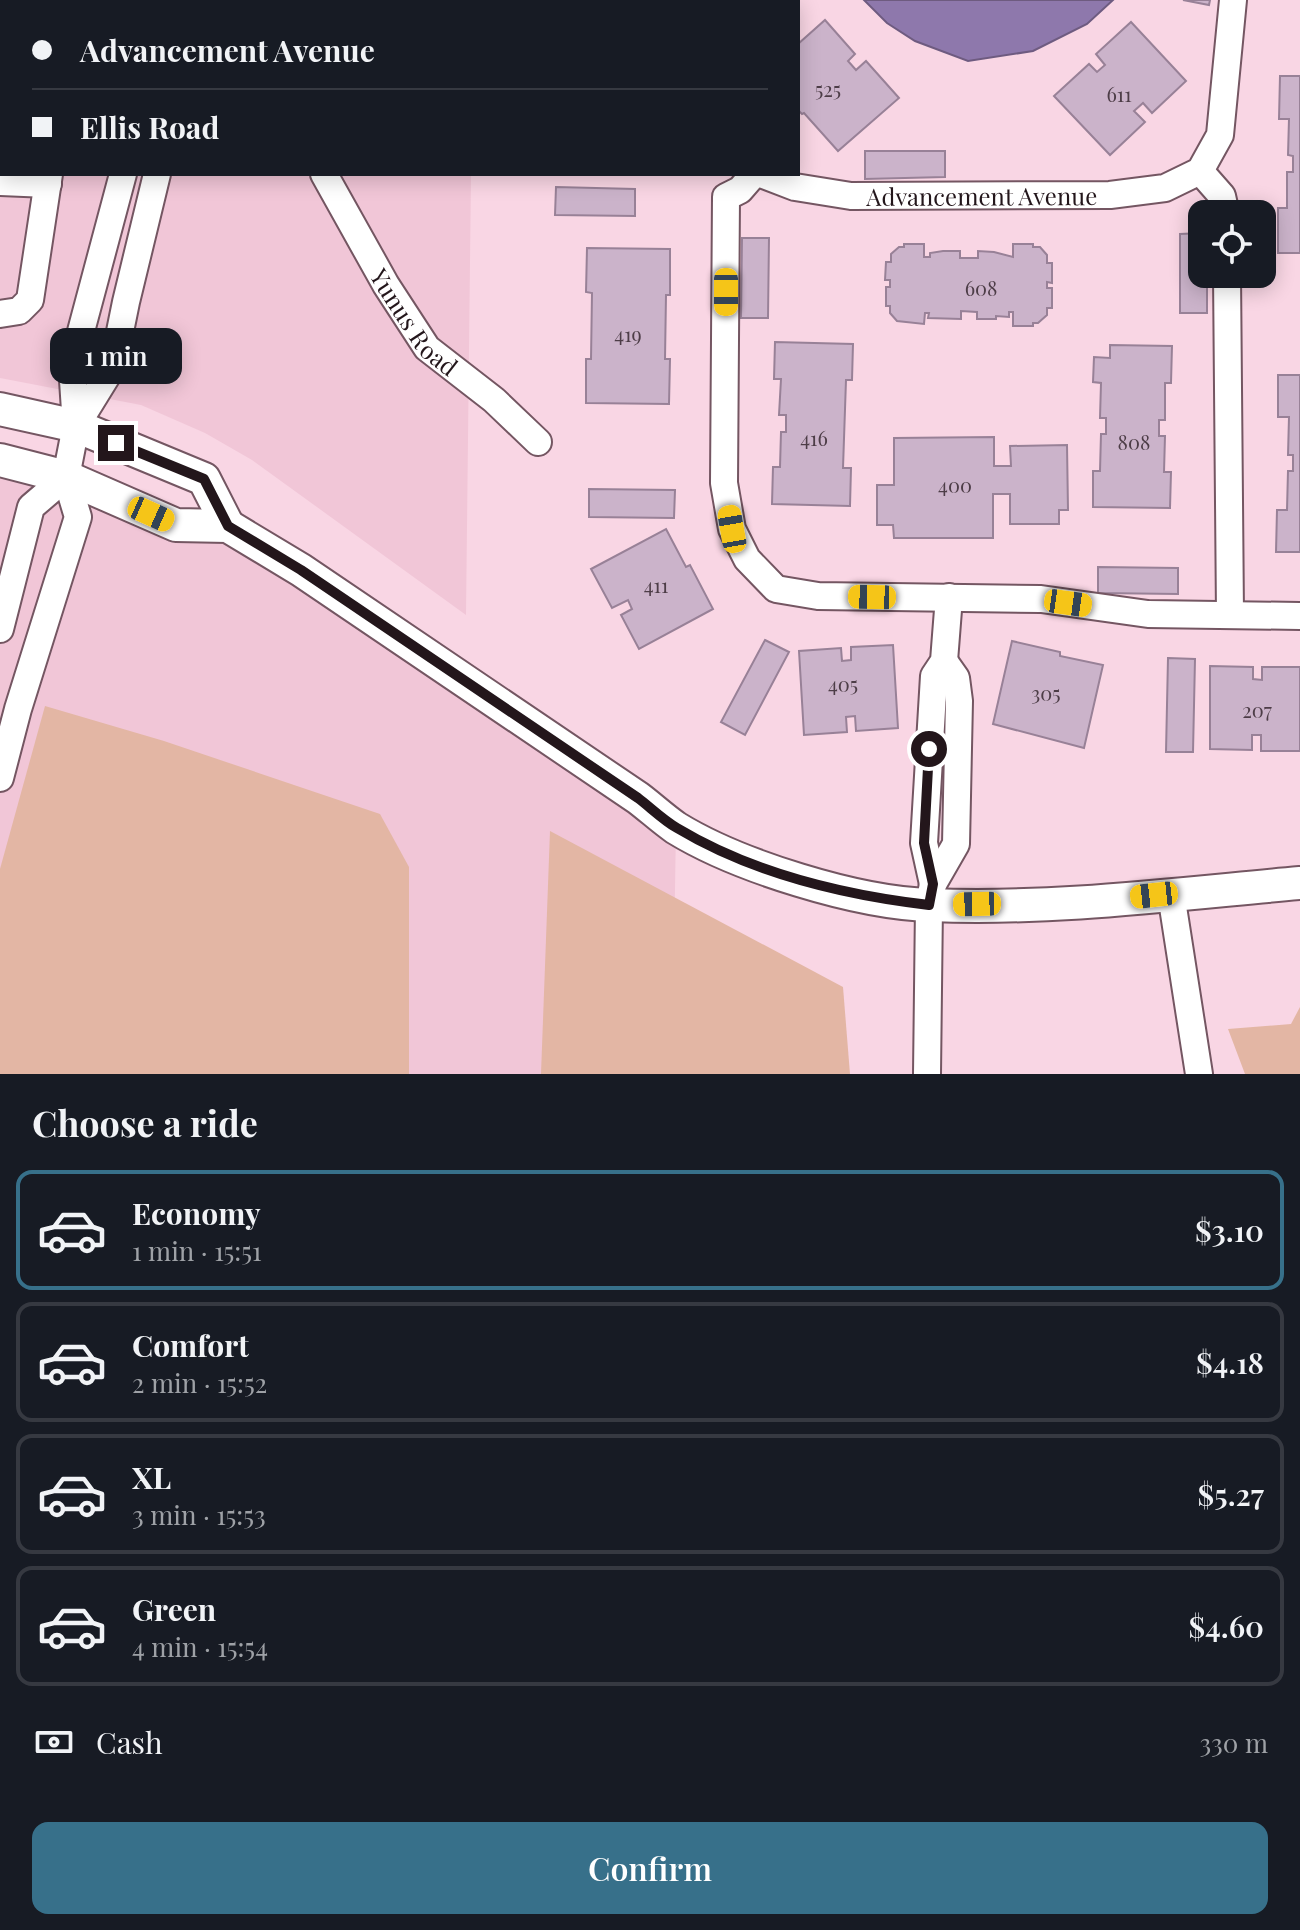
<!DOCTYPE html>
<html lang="en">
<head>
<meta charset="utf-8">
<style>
	:root { --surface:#171b24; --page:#242831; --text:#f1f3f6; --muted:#9ea1a6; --line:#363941; --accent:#37708a }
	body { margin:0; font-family:"Playfair Display",serif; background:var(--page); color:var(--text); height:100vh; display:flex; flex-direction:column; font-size:30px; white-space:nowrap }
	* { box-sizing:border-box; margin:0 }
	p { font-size:26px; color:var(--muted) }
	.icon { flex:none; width:44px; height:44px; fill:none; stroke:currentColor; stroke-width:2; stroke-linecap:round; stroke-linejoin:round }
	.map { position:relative; height:1074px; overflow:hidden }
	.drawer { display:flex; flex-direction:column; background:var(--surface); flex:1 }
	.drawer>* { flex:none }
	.hud { position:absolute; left:0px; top:0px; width:800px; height:176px; box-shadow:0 4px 20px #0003; display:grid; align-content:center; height:176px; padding:0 32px; background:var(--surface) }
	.controls { position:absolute; left:1188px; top:200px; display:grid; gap:16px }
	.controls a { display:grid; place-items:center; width:88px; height:88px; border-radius:16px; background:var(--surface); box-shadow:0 4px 20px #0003; font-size:40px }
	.end { position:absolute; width:36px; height:36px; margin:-18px; border:10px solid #23161b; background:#fff; box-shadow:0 0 0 4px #fff }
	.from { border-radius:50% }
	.bubble { position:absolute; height:56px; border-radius:16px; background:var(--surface); box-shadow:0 4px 20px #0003; font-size:26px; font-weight:600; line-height:56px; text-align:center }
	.car { position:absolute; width:24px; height:48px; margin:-24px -12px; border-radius:10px; box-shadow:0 0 6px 2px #0007; background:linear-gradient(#f5c518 24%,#345 0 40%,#f5c518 0 76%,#345 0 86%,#f5c518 0) }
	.hud b { display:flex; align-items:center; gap:28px; height:76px; font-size:30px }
	.hud b+b { border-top:2px solid var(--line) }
	.hud i { width:20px; height:20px; background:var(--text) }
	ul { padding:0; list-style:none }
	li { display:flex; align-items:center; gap:24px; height:120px; margin:0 16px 12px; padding:0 16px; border:4px solid var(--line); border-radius:16px }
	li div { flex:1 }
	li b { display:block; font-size:30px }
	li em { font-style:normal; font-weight:600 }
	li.current { border-color:var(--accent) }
	li>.icon { width:72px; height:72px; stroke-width:1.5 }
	h2 { padding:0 32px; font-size:36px; line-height:96px }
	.pay { display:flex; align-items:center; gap:20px; height:88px; padding:0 32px; font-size:30px }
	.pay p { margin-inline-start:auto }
	.cta { display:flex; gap:16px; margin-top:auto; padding:16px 32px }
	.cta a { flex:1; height:92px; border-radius:16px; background:var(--accent); color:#fff; font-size:32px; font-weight:600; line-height:92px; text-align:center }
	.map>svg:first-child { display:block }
</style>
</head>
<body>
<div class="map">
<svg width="1300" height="1074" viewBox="0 0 1300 1074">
	<rect width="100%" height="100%" fill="#f9d6e4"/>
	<g fill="#f1c6d7">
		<path d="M 0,0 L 473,0 L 2,2 L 2,174 L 471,174 L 466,615 L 252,460 L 205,433 L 141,405 L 0,378 Z"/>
		<path d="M 0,468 L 232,543 L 676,827 L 672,1074 L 0,1074 Z"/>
	</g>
	<g fill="#e3b6a4">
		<path d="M 45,706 L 164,741 L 380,814 L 409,867 L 409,1074 L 0,1074 L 0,869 Z"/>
		<path d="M 550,831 L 843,987 L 850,1074 L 541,1074 Z"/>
		<path d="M 1300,1007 L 1300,1074 L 1245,1074 L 1228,1029 L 1291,1024 Z"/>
	</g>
	<path fill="#8e78ac" stroke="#6e5b80" stroke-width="2" d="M 864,0 L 1113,0 L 1087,24 L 1033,51 L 968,61 L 915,41 L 887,23 Z"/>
	<g fill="#cbb3ca" stroke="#988197" stroke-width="2">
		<rect x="600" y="0" width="65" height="2"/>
		<path d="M 1183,0 L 1210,0 L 1209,5 Z"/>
		<path d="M 825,20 L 855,54 L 848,61 L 856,70 L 866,61 L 899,98 L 838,151 L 804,113 L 802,114 L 798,110 L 798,44 Z"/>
		<path d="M 1131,22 L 1186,81 L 1152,113 L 1143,103 L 1134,111 L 1145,122 L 1110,155 L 1054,96 L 1089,64 L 1097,72 L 1105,65 L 1096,54 Z"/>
		<path d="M 1280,76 L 1300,76 L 1300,253 L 1278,253 L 1278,208 L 1287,208 L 1287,172 L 1293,172 L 1293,156 L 1288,155 L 1289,119 L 1279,119 Z"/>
		<path d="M 865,151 L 945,151 L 945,177 L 865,179 Z"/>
		<path d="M 556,187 L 635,189 L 635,216 L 555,215 Z"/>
		<path d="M 1202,233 L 1202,274 L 1207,274 L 1207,313 L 1180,313 L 1180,234 Z"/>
		<path d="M 742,238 L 769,238 L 768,318 L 741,318 Z"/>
		<path d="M 904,244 L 924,244 L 924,257 L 930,257 L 930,253 L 943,251 L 960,251 L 960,258 L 978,258 L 978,251 L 994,252 L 1013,257 L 1013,244 L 1033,244 L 1033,247 L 1040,247 L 1047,255 L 1047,263 L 1052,263 L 1052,283 L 1047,282 L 1047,288 L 1052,288 L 1052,308 L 1047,308 L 1047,315 L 1038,323 L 1033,323 L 1033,326 L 1013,326 L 1013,312 L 1009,312 L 1009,317 L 996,316 L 996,319 L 977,319 L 977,312 L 961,311 L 961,319 L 928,318 L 929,313 L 925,313 L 924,324 L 897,321 L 890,313 L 890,306 L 886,306 L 886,287 L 890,287 L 890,280 L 885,280 L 886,262 L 891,262 L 891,254 L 899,247 L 904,247 Z"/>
		<path d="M 587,248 L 670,249 L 670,295 L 666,295 L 665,359 L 670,359 L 669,404 L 586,403 L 586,359 L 591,359 L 592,293 L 586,292 Z"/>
		<path d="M 775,342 L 853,344 L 852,380 L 846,380 L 843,468 L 851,468 L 850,506 L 772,504 L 773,467 L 780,467 L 781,432 L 786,432 L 786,415 L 779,415 L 781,379 L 774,379 Z"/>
		<path d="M 1110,345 L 1172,346 L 1171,383 L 1165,383 L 1165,420 L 1159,420 L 1159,436 L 1165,436 L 1164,472 L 1171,472 L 1170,508 L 1093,507 L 1093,471 L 1100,471 L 1101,434 L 1106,434 L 1106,418 L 1100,418 L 1101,383 L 1093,382 L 1094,357 L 1110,358 Z"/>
		<path d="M 1278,375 L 1300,375 L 1300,552 L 1276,552 L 1277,510 L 1287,510 L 1288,471 L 1293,471 L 1293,455 L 1288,455 L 1289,417 L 1278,417 Z"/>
		<path d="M 994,437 L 994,466 L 1011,466 L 1010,446 L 1067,445 L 1068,510 L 1059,510 L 1059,524 L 1010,524 L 1010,494 L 993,494 L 993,538 L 894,538 L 893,525 L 877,525 L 877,485 L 894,485 L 894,438 Z"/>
		<path d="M 589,489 L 675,490 L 674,518 L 589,517 Z"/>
		<path d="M 666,529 L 686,567 L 690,565 L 713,609 L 639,649 L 621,615 L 632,609 L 628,600 L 612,608 L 591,569 Z"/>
		<path d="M 1098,567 L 1178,568 L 1178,594 L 1098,593 Z"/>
		<path d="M 765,640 L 789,652 L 745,735 L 721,722 Z"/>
		<path d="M 1012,641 L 1060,652 L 1060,656 L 1103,665 L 1084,748 L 993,724 Z"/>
		<path d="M 893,645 L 898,728 L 856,731 L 855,716 L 846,717 L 847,732 L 804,735 L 799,651 L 841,648 L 842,661 L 851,660 L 851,647 Z"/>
		<path d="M 1168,658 L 1195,659 L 1193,752 L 1166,752 Z"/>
		<path d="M 1210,666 L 1253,667 L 1253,679 L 1262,680 L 1262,667 L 1300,667 L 1300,751 L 1261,751 L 1261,735 L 1252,735 L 1252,750 L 1210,749 Z"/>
	</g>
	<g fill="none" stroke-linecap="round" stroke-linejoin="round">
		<g stroke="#745662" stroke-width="30">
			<g id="minor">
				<path d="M 263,0 L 267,2"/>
				<path d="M 197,2 L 198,0"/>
				<path d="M 414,2 L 414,0"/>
				<path d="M 734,2 L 734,0"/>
				<path d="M 0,13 L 2,14"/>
				<path d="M 0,156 L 2,156"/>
				<path d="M 1200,171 L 1222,196 L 1226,214"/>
				<path id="s1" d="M 324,174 L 386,285 L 427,348 L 494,400 L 538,442"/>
				<path d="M 754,174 L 740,190 L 726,197 L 724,483 L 732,529 L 747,559 L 776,589 L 818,596 L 1041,599 L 1148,614 L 1300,616"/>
				<path id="s2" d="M 761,174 L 795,187 L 851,196 L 1110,195 L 1165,188 L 1200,171 L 1220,135 L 1233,0"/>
				<path d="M 0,182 L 48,184"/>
				<path d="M 1227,274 L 1230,615"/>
				<path d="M 0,314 L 19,311 L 30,300 L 49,174"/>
				<path d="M 76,426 L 113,366 L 126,302 L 157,174"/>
				<path d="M 0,629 L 31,507 L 66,477"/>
				<path d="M 0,778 L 18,709 L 78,517 L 66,477 L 76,426 L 72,365 L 123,174"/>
				<path d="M 933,884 L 924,843 L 934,676 L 944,661 L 949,597"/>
				<path d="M 1171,894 L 1199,1074"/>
				<path d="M 927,1074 L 929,905 L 933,884 L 956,844 L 959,701 L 956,678 L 944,661"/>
			</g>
		</g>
		<g stroke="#745662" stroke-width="36">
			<g id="major">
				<path d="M 0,409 L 76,426 L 204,479 L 228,526"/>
				<path d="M 0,460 L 66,477 L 176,525 L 228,526 L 301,570 L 638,798 C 650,807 663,819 676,828 C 738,866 857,903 930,905 C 1053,910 1177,894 1300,883"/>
			</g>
		</g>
		<use href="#minor" stroke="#fff" stroke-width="26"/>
		<use href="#major" stroke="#fff" stroke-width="32"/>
	</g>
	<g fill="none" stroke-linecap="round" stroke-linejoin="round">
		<path stroke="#23161b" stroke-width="10" d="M 116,443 L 204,479 L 228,526 L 301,570 L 638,798 C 650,807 663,820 677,828 C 752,873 843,895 929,905 L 933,884 L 924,843 L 929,749"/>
	</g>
	<g text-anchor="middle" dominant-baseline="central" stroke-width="8" stroke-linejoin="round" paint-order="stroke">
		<g font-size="20" fill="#4d3d47">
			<text x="828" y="88">525</text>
			<text x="1119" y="93">611</text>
			<text x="981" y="287">608</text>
			<text x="628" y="333">419</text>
			<text x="814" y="437">416</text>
			<text x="1134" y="441">808</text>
			<text x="955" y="484">400</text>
			<text x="656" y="584">411</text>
			<text x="843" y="683">405</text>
			<text x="1046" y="692">305</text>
			<text x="1257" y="709">207</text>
		</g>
		<g font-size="24" fill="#23161b" stroke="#fde8f0">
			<text stroke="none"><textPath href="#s2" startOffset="224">Advancement Avenue</textPath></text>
			<text stroke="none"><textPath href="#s1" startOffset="174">Yunus Road</textPath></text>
		</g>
	</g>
</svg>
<div class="controls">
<a><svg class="icon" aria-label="locate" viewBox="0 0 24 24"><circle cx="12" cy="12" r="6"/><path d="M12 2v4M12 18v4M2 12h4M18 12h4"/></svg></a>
</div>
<i class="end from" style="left:929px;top:749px"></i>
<i class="end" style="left:116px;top:443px"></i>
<div class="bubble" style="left:50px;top:328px;width:132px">1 min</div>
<i class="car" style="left:726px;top:292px;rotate:180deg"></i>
<i class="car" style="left:151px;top:514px;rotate:114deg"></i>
<i class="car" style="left:732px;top:529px;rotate:350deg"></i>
<i class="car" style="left:872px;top:597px;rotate:271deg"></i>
<i class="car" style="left:1068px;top:603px;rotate:98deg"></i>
<i class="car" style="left:1154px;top:895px;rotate:264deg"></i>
<i class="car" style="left:977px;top:904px;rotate:269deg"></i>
<div class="hud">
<b><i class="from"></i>Advancement Avenue</b>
<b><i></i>Ellis Road</b>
</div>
</div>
<section class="drawer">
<h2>Choose a ride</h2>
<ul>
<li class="current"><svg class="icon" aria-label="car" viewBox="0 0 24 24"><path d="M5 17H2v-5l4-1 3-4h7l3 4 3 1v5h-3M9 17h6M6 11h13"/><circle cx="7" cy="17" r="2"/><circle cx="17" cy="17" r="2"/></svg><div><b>Economy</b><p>1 min · 15:51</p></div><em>$3.10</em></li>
<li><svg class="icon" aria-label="car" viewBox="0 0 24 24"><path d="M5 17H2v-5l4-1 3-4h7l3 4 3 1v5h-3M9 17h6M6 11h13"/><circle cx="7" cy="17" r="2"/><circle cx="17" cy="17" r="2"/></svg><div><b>Comfort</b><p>2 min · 15:52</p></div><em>$4.18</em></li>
<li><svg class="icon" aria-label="car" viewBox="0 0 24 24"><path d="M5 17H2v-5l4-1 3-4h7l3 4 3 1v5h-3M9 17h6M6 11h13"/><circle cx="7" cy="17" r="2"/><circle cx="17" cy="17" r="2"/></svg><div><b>XL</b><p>3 min · 15:53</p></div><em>$5.27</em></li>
<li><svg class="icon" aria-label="car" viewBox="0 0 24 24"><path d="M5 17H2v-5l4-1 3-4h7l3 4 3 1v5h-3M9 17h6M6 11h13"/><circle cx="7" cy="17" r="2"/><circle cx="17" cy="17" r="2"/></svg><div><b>Green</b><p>4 min · 15:54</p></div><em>$4.60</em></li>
</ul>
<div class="pay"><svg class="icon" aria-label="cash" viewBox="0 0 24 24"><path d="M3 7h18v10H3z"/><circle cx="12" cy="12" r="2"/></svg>Cash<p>330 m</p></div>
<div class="cta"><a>Confirm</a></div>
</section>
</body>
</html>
